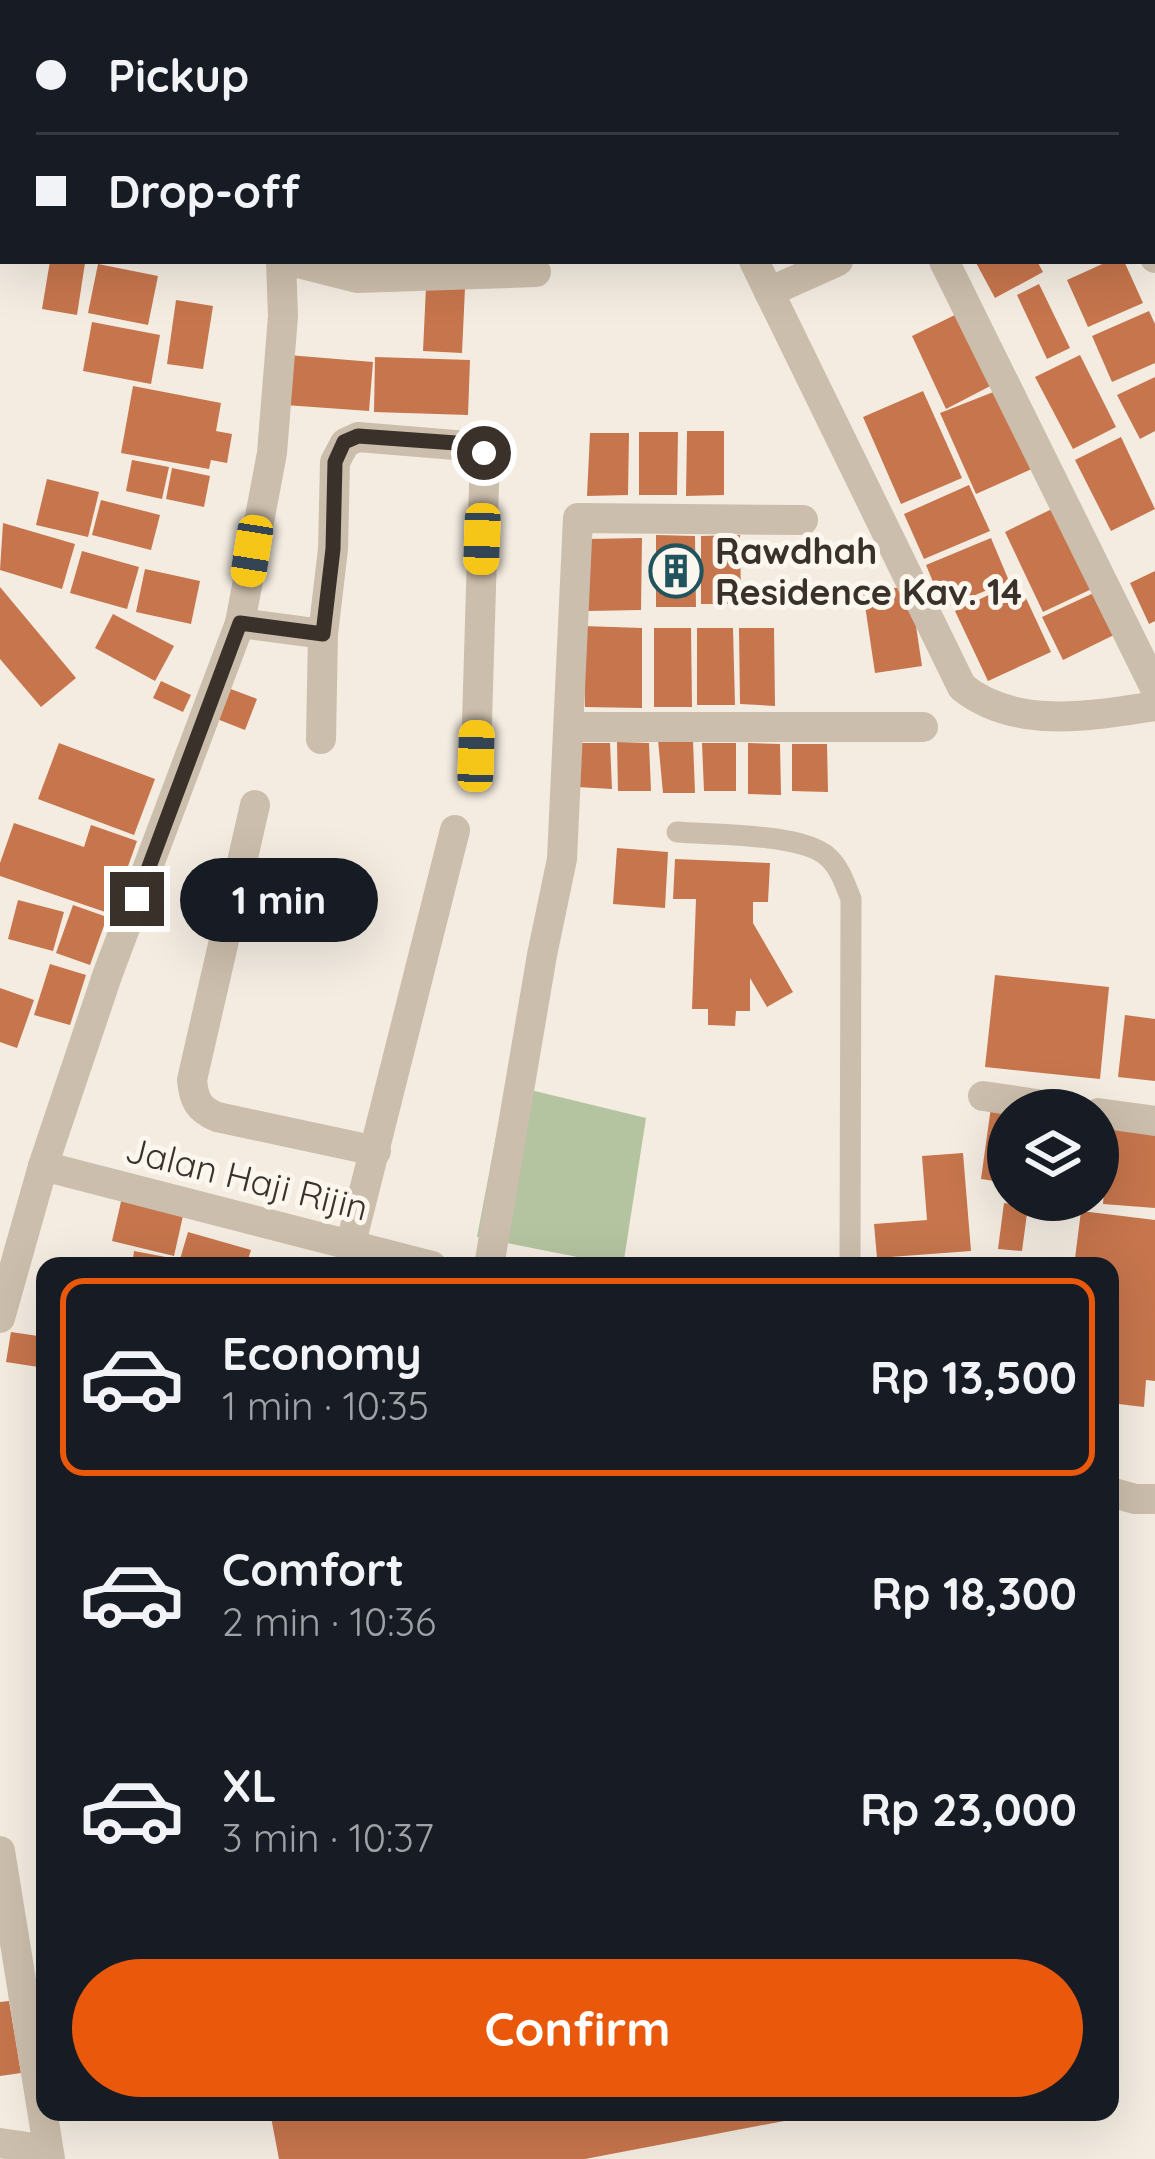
<!DOCTYPE html>
<html lang="en">
<head>
<meta charset="utf-8">
<style>
	:root { --surface:#171b24; --page:#242831; --text:#f1f3f6; --muted:#9ea1a6; --line:#363941; --accent:#ea580c }
	body { margin:0; font-family:Quicksand,sans-serif; background:var(--page); color:var(--text); height:100vh; display:flex; flex-direction:column; font-size:45px; white-space:nowrap }
	* { box-sizing:border-box; margin:0 }
	p { font-size:39px; color:var(--muted) }
	.icon { flex:none; width:66px; height:66px; fill:none; stroke:currentColor; stroke-width:2; stroke-linecap:round; stroke-linejoin:round }
	.map { position:relative; flex:1; overflow:hidden }
	.side { position:absolute; left:36px; top:1257px; width:1083px; height:864px; display:flex; flex-direction:column; background:var(--surface); border-radius:24px; box-shadow:0 12px 48px #0002 }
	.side>* { flex:none }
	.top-card { position:absolute; left:0px; top:0px; width:1155px; height:264px; box-shadow:0 12px 48px #0002; display:grid; align-content:center; height:264px; padding:0 36px; background:var(--surface) }
	.controls { position:absolute; left:987px; top:1089px; display:grid; gap:24px }
	.controls a { display:grid; place-items:center; width:132px; height:132px; border-radius:50%; background:var(--surface); box-shadow:0 12px 48px #0002; font-size:60px }
	.end { position:absolute; width:54px; height:54px; margin:-27px; border:15px solid #3a312b; background:#fff; box-shadow:0 0 0 6px #fff }
	.from { border-radius:50% }
	.bubble { position:absolute; height:84px; border-radius:42px; background:var(--surface); box-shadow:0 12px 48px #0002; font-size:39px; font-weight:800; line-height:84px; text-align:center }
	.car { position:absolute; width:36px; height:72px; margin:-36px -18px; border-radius:15px; box-shadow:0 0 9px 3px #0007; background:linear-gradient(#f5c518 24%,#345 0 40%,#f5c518 0 76%,#345 0 86%,#f5c518 0) }
	.top-card b { display:flex; align-items:center; gap:42px; height:114px; font-size:45px }
	.top-card b+b { border-top:3px solid var(--line) }
	.top-card i { width:30px; height:30px; background:var(--text) }
	ul { padding:21px 0 0; list-style:none }
	li { display:flex; align-items:center; gap:36px; height:198px; margin:0 24px 18px; padding:0 12px; border:6px solid transparent; border-radius:24px }
	li div { flex:1 }
	li b { display:block; font-size:45px }
	li em { font-style:normal; font-weight:800 }
	li.active { border-color:var(--accent) }
	li>.icon { width:108px; height:108px; stroke-width:1.5 }
	.primary-button { display:flex; gap:24px; margin-top:auto; padding:24px 36px }
	.primary-button a { flex:1; height:138px; border-radius:72px; background:var(--accent); color:#fff; font-size:48px; font-weight:800; line-height:138px; text-align:center }
	.map>svg:first-child { display:block }
</style>
</head>
<body>
<div class="map">
<svg width="1155" height="2159" viewBox="0 0 1155 2159">
	<rect width="100%" height="100%" fill="#f4ece1"/>
	<path fill="#b4c3a0" d="M 506,1084 L 646,1118 L 623,1266 L 477,1237 Z"/>
	<g fill="#c6754c">
		<path d="M 50,261 L 85,263 L 77,315 L 42,309 Z"/>
		<path d="M 975,261 L 1037,261 L 1043,272 L 995,298 Z"/>
		<path d="M 1109,261 L 1124,261 L 1143,303 L 1088,327 L 1067,280 Z"/>
		<path d="M 98,264 L 158,276 L 148,325 L 88,313 Z"/>
		<path d="M 1039,284 L 1070,348 L 1047,359 L 1017,295 Z"/>
		<path d="M 426,287 L 465,288 L 462,353 L 423,351 Z"/>
		<path d="M 176,300 L 213,306 L 203,369 L 167,364 Z"/>
		<path d="M 1149,311 L 1155,324 L 1155,363 L 1112,382 L 1092,336 Z"/>
		<path d="M 961,312 L 996,383 L 946,409 L 912,336 Z"/>
		<path d="M 92,322 L 160,335 L 151,384 L 83,371 Z"/>
		<path d="M 288,355 L 373,362 L 369,411 L 285,405 Z"/>
		<path d="M 1080,355 L 1116,427 L 1073,449 L 1035,377 Z"/>
		<path d="M 375,357 L 470,360 L 468,415 L 374,412 Z"/>
		<path d="M 1155,377 L 1155,431 L 1140,439 L 1117,395 Z"/>
		<path d="M 133,386 L 221,403 L 216,431 L 232,434 L 227,463 L 211,460 L 209,469 L 121,453 Z"/>
		<path d="M 1001,389 L 1043,464 L 976,494 L 940,413 Z"/>
		<path d="M 923,391 L 962,478 L 901,504 L 863,417 Z"/>
		<path d="M 687,431 L 724,431 L 724,495 L 686,496 Z"/>
		<path d="M 639,432 L 678,432 L 677,495 L 639,495 Z"/>
		<path d="M 590,433 L 629,433 L 628,495 L 587,496 Z"/>
		<path d="M 1121,437 L 1155,509 L 1111,531 L 1075,460 Z"/>
		<path d="M 132,460 L 169,467 L 162,499 L 126,491 Z"/>
		<path d="M 172,468 L 210,476 L 204,507 L 166,499 Z"/>
		<path d="M 47,479 L 99,492 L 88,537 L 36,525 Z"/>
		<path d="M 969,485 L 990,531 L 924,559 L 904,514 Z"/>
		<path d="M 101,500 L 160,515 L 151,550 L 92,535 Z"/>
		<path d="M 1060,505 L 1100,585 L 1043,612 L 1005,532 Z"/>
		<path d="M 3,523 L 75,544 L 62,589 L 0,570 Z"/>
		<path d="M 656,535 L 695,536 L 696,607 L 656,607 Z"/>
		<path d="M 740,535 L 741,604 L 701,604 L 701,536 Z"/>
		<path d="M 642,538 L 641,610 L 587,611 L 587,539 Z"/>
		<path d="M 991,538 L 1009,581 L 944,608 L 926,565 Z"/>
		<path d="M 82,551 L 139,567 L 127,609 L 70,593 Z"/>
		<path d="M 145,569 L 200,581 L 191,624 L 136,612 Z"/>
		<path d="M 1155,571 L 1155,621 L 1149,624 L 1130,583 Z"/>
		<path d="M 1018,581 L 1051,652 L 988,681 L 955,611 Z"/>
		<path d="M 910,586 L 922,666 L 875,673 L 863,592 Z"/>
		<path d="M 0,587 L 76,678 L 41,707 L 0,659 Z"/>
		<path d="M 1098,591 L 1118,633 L 1063,660 L 1042,617 Z"/>
		<path d="M 113,614 L 174,646 L 155,681 L 95,648 Z"/>
		<path d="M 583,626 L 642,628 L 642,708 L 585,707 Z"/>
		<path d="M 654,628 L 691,628 L 692,707 L 654,707 Z"/>
		<path d="M 697,628 L 733,628 L 735,705 L 697,705 Z"/>
		<path d="M 739,628 L 774,628 L 775,706 L 740,704 Z"/>
		<path d="M 161,681 L 191,695 L 183,712 L 153,698 Z"/>
		<path d="M 228,688 L 257,699 L 245,730 L 217,719 Z"/>
		<path d="M 658,740 L 693,740 L 695,793 L 663,793 Z"/>
		<path d="M 617,742 L 649,743 L 651,791 L 618,791 Z"/>
		<path d="M 59,743 L 155,779 L 134,835 L 38,799 Z"/>
		<path d="M 578,743 L 610,743 L 612,789 L 577,787 Z"/>
		<path d="M 702,743 L 736,743 L 736,791 L 704,791 Z"/>
		<path d="M 748,743 L 780,744 L 781,795 L 748,794 Z"/>
		<path d="M 792,744 L 827,744 L 828,792 L 792,791 Z"/>
		<path d="M 14,823 L 84,847 L 91,825 L 137,841 L 111,914 L 0,876 L 0,863 Z"/>
		<path d="M 617,848 L 668,852 L 665,908 L 613,904 Z"/>
		<path d="M 675,859 L 770,863 L 768,902 L 753,902 L 753,923 L 793,992 L 767,1007 L 750,978 L 750,1011 L 736,1011 L 735,1026 L 708,1025 L 708,1009 L 692,1009 L 696,899 L 673,899 Z"/>
		<path d="M 320,875 L 364,879 L 359,934 L 315,931 Z"/>
		<path d="M 18,900 L 64,912 L 53,951 L 8,939 Z"/>
		<path d="M 73,905 L 107,917 L 90,965 L 56,953 Z"/>
		<path d="M 50,964 L 86,975 L 70,1025 L 34,1015 Z"/>
		<path d="M 995,975 L 1109,987 L 1100,1079 L 985,1067 Z"/>
		<path d="M 0,988 L 34,1000 L 17,1048 L 0,1042 Z"/>
		<path d="M 1125,1015 L 1155,1019 L 1155,1081 L 1118,1077 Z"/>
		<path d="M 991,1107 L 1008,1109 L 1008,1183 L 981,1179 Z"/>
		<path d="M 1109,1124 L 1155,1128 L 1155,1208 L 1103,1204 Z"/>
		<path d="M 963,1153 L 971,1251 L 877,1258 L 874,1224 L 927,1220 L 922,1156 Z"/>
		<path d="M 123,1193 L 185,1207 L 174,1256 L 112,1241 Z"/>
		<path d="M 1004,1203 L 1028,1206 L 1022,1251 L 998,1249 Z"/>
		<path d="M 1081,1211 L 1155,1220 L 1155,1381 L 1146,1380 L 1144,1407 L 1110,1403 L 1110,1266 L 1074,1266 Z"/>
		<path d="M 188,1232 L 251,1250 L 246,1266 L 178,1266 Z"/>
		<path d="M 134,1251 L 171,1258 L 169,1266 L 132,1266 Z"/>
		<path d="M 11,1332 L 45,1337 L 45,1368 L 6,1362 Z"/>
		<path d="M 9,2001 L 21,2073 L 0,2076 L 0,2002 Z"/>
		<path d="M 270,2112 L 821,2112 L 821,2114 L 585,2159 L 279,2159 Z"/>
	</g>
	<g fill="none" stroke-linecap="round" stroke-linejoin="round">
		<path stroke="#ccbeac" stroke-width="21" d="M 677,832 C 713,835 802,833 828,857 C 840,868 845,884 851,899 L 850,1266"/>
		<g stroke="#ccbeac" stroke-width="30">
			<path d="M 631,0 L 632,3"/>
			<path d="M 824,0 L 826,3"/>
			<path d="M 1152,113 L 1155,112"/>
			<path d="M 0,200 L 3,201"/>
			<path d="M 290,261 L 357,278 L 536,272"/>
			<path d="M 754,261 L 962,687 C 1015,730 1092,716 1155,706"/>
			<path d="M 944,261 L 1155,688"/>
			<path d="M 769,292 L 838,261"/>
			<path d="M 240,623 L 323,634 L 333,549 L 335,462 L 345,443 L 358,437 L 479,447 L 485,453 L 476,756"/>
			<path d="M 570,727 L 923,727"/>
			<path d="M 321,739 L 323,634"/>
			<path d="M 255,805 L 192,1080 C 194,1100 198,1109 217,1117 L 376,1151"/>
			<path d="M 983,1096 L 1077,1110"/>
			<path d="M 1098,1113 L 1155,1121"/>
			<path d="M 43,1166 L 108,973 L 240,623 L 272,453 L 283,316 L 281,261"/>
			<path d="M 351,1243 L 455,830"/>
			<path d="M 489,1266 L 542,955 L 562,859 L 578,518 L 803,520"/>
			<path d="M 0,2143 L 48,2150"/>
		</g>
		<g stroke="#ccbeac" stroke-width="30">
			<path d="M 1034,0 L 1035,3"/>
			<path d="M 1152,252 L 1155,258"/>
			<path d="M 0,1318 L 43,1166 L 432,1266"/>
			<path d="M 1110,1492 L 1135,1499 L 1155,1499"/>
			<path d="M 0,1851 L 50,2159"/>
		</g>
	</g>
	<g fill="none" stroke-linecap="round" stroke-linejoin="round">
		<path stroke="#3a312b" stroke-width="15" d="M 137,899 L 240,623 L 323,634 L 333,549 L 335,462 L 344,442 L 358,436 L 470,444 L 484,453"/>
	</g>
	<defs>
		<g id="building-ring" transform="scale(2.7)"><circle r="9.5" fill="#fbf6ee" stroke="#20535d" stroke-width="1.5"/><path d="M-4-6H4V6H1V3H-1V6H-4ZM-2.5-4.3h1.7v1.8h-1.7ZM.8-4.3h1.7v1.8H.8ZM-2.5-1h1.7V.8h-1.7ZM.8-1h1.7V.8H.8Z" fill="#20535d"/></g>
	</defs>
	<g fill-rule="evenodd">
		<use href="#building-ring" x="676" y="571"/>
	</g>
	<g text-anchor="middle" dominant-baseline="central" stroke-width="10" stroke-linejoin="round" paint-order="stroke">
		<g font-size="36" font-weight="bold" fill="#3a312b" stroke="#fbf6ee" text-anchor="start">
			<text x="715" y="550">Rawdhah<tspan x="715" dy="41">Residence Kav. 14</tspan></text>
		</g>
		<g font-size="36" fill="#3a312b" stroke="#fbf6ee">
			<text transform="translate(247 1178) rotate(14)">Jalan Haji Rijin</text>
		</g>
	</g>
</svg>
<div class="controls">
<a><svg class="icon" aria-label="layers" viewBox="0 0 24 24"><path d="M12 4l9 5-9 5-9-5zM3 14l9 5 9-5"/></svg></a>
</div>
<i class="end from" style="left:484px;top:453px"></i>
<i class="end" style="left:137px;top:899px"></i>
<div class="bubble" style="left:180px;top:858px;width:198px">1 min</div>
<i class="car" style="left:482px;top:539px;rotate:182deg"></i>
<i class="car" style="left:252px;top:551px;rotate:189deg"></i>
<i class="car" style="left:476px;top:756px;rotate:2deg"></i>
<div class="top-card">
<b><i class="from"></i>Pickup</b>
<b><i></i>Drop-off</b>
</div>
<section class="side">
<ul>
<li class="active"><svg class="icon" aria-label="car" viewBox="0 0 24 24"><path d="M5 17H2v-5l4-1 3-4h7l3 4 3 1v5h-3M9 17h6M6 11h13"/><circle cx="7" cy="17" r="2"/><circle cx="17" cy="17" r="2"/></svg><div><b>Economy</b><p>1 min · 10:35</p></div><em>Rp 13,500</em></li>
<li><svg class="icon" aria-label="car" viewBox="0 0 24 24"><path d="M5 17H2v-5l4-1 3-4h7l3 4 3 1v5h-3M9 17h6M6 11h13"/><circle cx="7" cy="17" r="2"/><circle cx="17" cy="17" r="2"/></svg><div><b>Comfort</b><p>2 min · 10:36</p></div><em>Rp 18,300</em></li>
<li><svg class="icon" aria-label="car" viewBox="0 0 24 24"><path d="M5 17H2v-5l4-1 3-4h7l3 4 3 1v5h-3M9 17h6M6 11h13"/><circle cx="7" cy="17" r="2"/><circle cx="17" cy="17" r="2"/></svg><div><b>XL</b><p>3 min · 10:37</p></div><em>Rp 23,000</em></li>
</ul>
<div class="primary-button"><a>Confirm</a></div>
</section>
</div>
</body>
</html>
